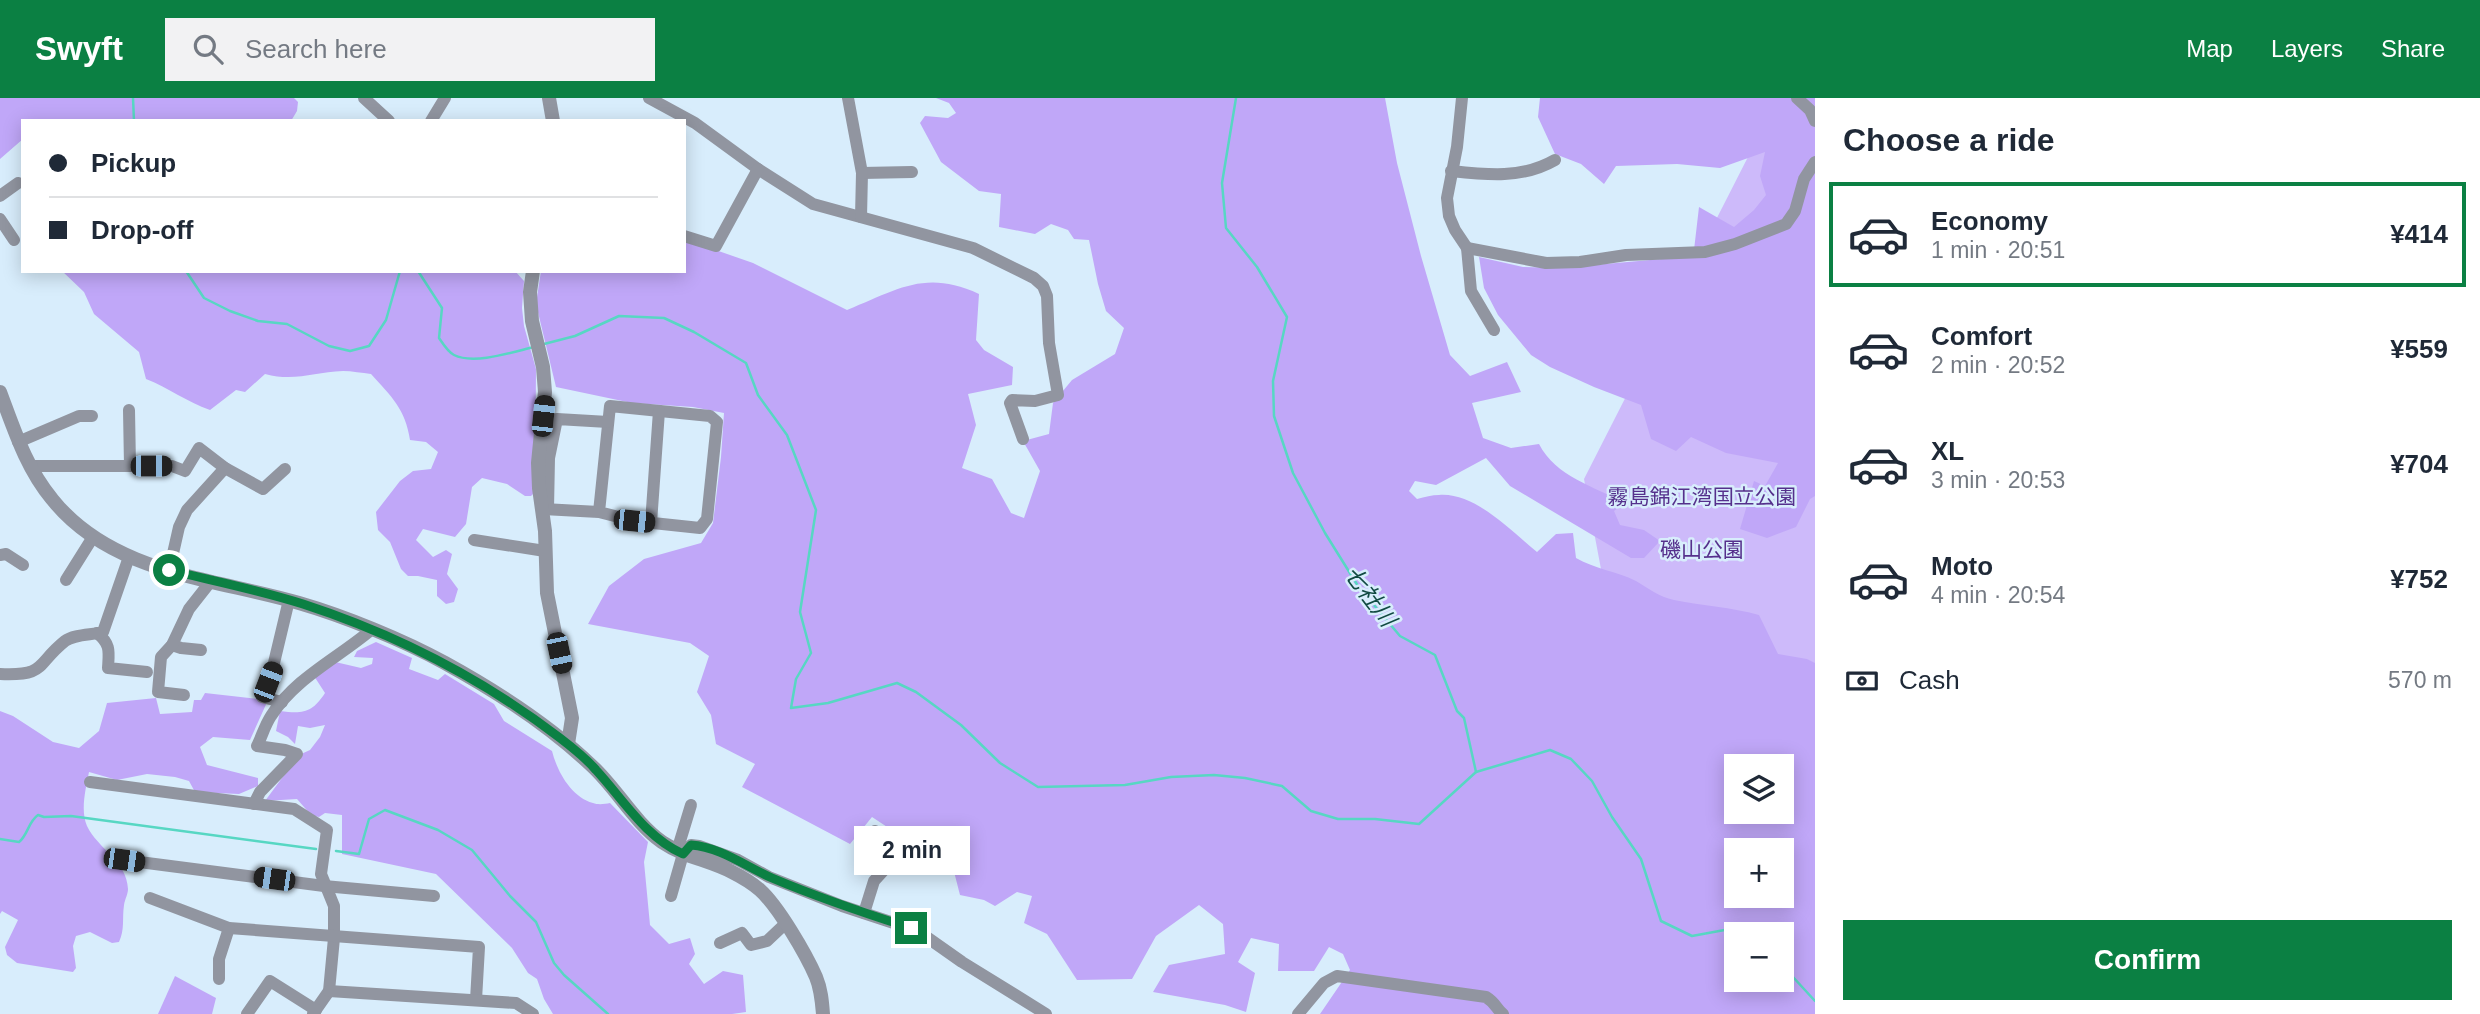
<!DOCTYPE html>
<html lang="en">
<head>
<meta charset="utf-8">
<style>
	:root { --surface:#fff; --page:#f2f2f3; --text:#1f2937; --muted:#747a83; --line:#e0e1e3; --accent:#0b8043 }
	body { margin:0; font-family:Helvetica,"Noto Sans JP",sans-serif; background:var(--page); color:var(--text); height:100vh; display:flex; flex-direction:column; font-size:26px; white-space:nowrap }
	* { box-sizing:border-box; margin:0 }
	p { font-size:23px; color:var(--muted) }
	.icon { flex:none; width:38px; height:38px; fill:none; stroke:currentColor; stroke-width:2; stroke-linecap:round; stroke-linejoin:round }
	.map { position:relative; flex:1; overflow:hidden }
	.sheet { display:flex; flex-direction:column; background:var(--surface); width:665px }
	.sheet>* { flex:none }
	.banner { position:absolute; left:21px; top:21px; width:665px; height:154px; border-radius:0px; box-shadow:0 4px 18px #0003; display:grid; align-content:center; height:154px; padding:0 28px; background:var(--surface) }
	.fabs { position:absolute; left:1724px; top:656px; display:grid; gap:14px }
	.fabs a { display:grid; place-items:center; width:70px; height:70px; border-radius:0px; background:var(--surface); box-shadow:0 4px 18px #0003; font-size:35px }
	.end { position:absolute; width:32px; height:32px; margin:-16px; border:9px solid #0b8043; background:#fff; box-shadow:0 0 0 4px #fff }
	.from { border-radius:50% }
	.bubble { position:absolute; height:49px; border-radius:0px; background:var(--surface); box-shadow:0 4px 18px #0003; font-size:23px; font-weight:800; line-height:49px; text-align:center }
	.car { position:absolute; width:21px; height:42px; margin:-21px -10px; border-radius:9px; box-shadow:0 0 5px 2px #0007; background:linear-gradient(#222 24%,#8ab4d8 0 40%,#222 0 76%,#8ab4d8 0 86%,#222 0) }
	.banner b { display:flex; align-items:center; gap:24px; height:66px; font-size:26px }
	.banner b+b { border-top:2px solid var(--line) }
	.banner i { width:18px; height:18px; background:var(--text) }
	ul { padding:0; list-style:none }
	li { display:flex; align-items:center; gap:21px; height:105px; margin:0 14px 10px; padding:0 14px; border:4px solid transparent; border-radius:0px }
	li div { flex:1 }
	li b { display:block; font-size:26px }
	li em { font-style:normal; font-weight:800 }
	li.current { border-color:var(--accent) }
	li>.icon { width:63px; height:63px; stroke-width:1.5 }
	h2 { padding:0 28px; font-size:32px; line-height:84px }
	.pay { display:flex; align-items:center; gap:18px; height:77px; padding:0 28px; font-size:26px }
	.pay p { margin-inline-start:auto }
	.cta { display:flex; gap:14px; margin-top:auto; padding:14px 28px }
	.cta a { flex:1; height:80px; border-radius:0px; background:var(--accent); color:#fff; font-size:28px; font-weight:800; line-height:80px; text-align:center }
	header { display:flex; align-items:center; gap:42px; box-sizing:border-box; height:98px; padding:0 35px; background:var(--accent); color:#fff }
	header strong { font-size:33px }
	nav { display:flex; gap:38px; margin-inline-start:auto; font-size:24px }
	.search { width:490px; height:63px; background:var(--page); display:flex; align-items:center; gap:18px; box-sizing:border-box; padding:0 24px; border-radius:0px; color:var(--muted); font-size:26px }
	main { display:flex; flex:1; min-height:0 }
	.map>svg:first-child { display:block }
</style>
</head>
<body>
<header>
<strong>Swyft</strong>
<div class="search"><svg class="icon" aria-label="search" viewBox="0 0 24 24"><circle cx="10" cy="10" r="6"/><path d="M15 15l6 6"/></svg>Search here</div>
<nav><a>Map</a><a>Layers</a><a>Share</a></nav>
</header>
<main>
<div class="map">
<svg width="1815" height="916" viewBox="0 0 1815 916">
	<rect width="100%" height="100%" fill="#d8edfc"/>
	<path fill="#cdbafa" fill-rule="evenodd" d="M 1815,0 L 1815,916 L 1685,916 L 1584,381 L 1777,2 ZM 1736,668 L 1782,668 L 1782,714 L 1736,714 ZM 1736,752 L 1782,752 L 1782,798 L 1736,798 ZM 1736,836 L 1782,836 L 1782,882 L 1736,882 Z"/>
	<g fill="#c0a7f8" fill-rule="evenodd">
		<path d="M 0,0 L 294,0 L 298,4 L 297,13 L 291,23 L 23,23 L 23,41 L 0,61 Z"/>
		<path d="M 936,0 L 1385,0 L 1397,65 L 1421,158 L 1450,257 L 1470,278 L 1507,264 L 1521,294 L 1472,305 L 1483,340 L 1511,350 L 1539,346 C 1556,379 1594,388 1624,405 L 1614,413 L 1620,427 L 1644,432 L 1660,443 L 1644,460 L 1631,460 L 1510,388 L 1486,360 L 1436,387 L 1415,383 L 1409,393 L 1417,401 C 1425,399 1432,397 1439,397 C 1475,394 1511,433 1537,454 L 1556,436 L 1573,435 L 1576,460 C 1595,471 1616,473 1636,483 C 1648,490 1659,499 1674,502 C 1703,508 1731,509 1759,517 L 1778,556 L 1807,561 L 1815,565 L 1815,916 L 1320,916 L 1350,872 L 1343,856 L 1329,849 L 1314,873 L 1278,873 L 1279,846 L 1251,840 L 1238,864 L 1255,875 L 1246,914 L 1225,907 L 1153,894 L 1169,867 L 1225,856 L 1223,826 L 1199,807 L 1156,838 L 1132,881 L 1077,882 L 1047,836 L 1024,825 L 1032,798 L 1017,794 L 995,808 L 984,802 L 960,797 L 951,762 L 919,750 L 872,719 L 850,746 L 742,689 L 755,666 L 716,646 L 711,617 L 697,594 L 709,558 L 690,545 L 588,526 L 609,488 L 644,461 L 701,445 L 713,425 L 721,359 L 724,315 L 693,309 L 632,305 L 556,289 L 536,206 L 541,173 L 684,173 L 684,141 L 753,165 L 847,212 C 897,192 925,171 979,196 L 976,242 L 984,252 L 1013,269 L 1012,287 L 968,296 L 976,327 L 962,370 L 992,381 L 1011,415 L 1024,420 L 1040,373 L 1023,343 L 1049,336 L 1053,305 L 1072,282 L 1115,256 L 1124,230 L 1106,213 L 1098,186 L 1089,142 L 1074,141 L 1068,132 L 1051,126 L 1035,136 L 999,129 L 1001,96 L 979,93 L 941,64 L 920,25 L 925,18 L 948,20 L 956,15 L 949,5 ZM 1736,668 L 1782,668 L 1782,714 L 1736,714 ZM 1736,752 L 1782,752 L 1782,798 L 1736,798 ZM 1736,836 L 1782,836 L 1782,882 L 1736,882 Z"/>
		<path d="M 1540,0 L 1815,0 L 1815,398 L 1810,401 L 1796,429 L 1767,440 L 1740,431 L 1754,383 L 1765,388 L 1778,365 L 1726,355 L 1691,339 L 1676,353 L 1651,341 L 1641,307 L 1594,289 L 1550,269 L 1531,257 L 1498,217 L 1484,190 L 1479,159 L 1523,169 L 1560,170 L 1684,159 L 1694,152 L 1699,109 L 1734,129 L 1754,112 L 1766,97 L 1760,78 L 1765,54 L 1720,70 L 1677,66 L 1616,68 L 1604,86 L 1581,66 L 1555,56 L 1538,19 Z"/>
		<path d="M 62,173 L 515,173 L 524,183 L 522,210 L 524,228 L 536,271 L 535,394 L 531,398 L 525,398 L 507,386 L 482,380 L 472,389 L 466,426 L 455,439 L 423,431 L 416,442 L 433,459 L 446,452 L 452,456 L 447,476 L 458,491 L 454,504 L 446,506 L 437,498 L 437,482 L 418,478 L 408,478 L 401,471 L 390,444 L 378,432 L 376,414 L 400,383 L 413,373 L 431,371 L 438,354 L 426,344 L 410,342 C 405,311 392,299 371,276 C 362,275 352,273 343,273 C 314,274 295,284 265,276 L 245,294 L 236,292 L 210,312 C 187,304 169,290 146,281 L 139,254 L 94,216 L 84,194 Z"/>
		<path d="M 376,544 L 412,560 L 409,571 L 438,582 L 445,576 L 494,606 L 504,623 L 552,653 C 557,673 571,699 593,705 C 598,707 605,706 610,705 L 648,744 L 644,764 L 650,827 L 669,846 L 690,840 L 695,856 L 689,866 L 704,886 L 723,873 L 743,877 L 746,914 L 732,916 L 553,916 L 544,901 L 537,881 L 528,875 L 512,850 L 436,776 L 342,756 L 342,717 L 325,715 L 319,719 L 311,717 L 297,701 L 265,703 L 299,657 L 310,652 L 320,639 L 325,627 L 310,630 L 298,628 L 295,646 L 288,639 L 276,633 L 280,613 C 303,616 312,615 325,595 L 314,578 L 331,563 L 361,570 L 372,566 L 373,560 L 354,559 L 357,553 Z"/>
		<path d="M 205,595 L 268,602 L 250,642 L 213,639 L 200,649 L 207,667 L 258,680 L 258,688 L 239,696 L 195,694 L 189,683 L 175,679 L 147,676 L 117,682 L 89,674 C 86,690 80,712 87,728 C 98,751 127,763 128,791 C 128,796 125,801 124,807 C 122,821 125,831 119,844 L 112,845 L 90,834 L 76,838 L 73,848 L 76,870 L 73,874 L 17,865 L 7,857 L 5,849 L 18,822 L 2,813 L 0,816 L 0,613 L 13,618 L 53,644 L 79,650 L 99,633 L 107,605 L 156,600 L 160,616 L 192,614 L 194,602 L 201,602 Z"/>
		<path d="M 175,878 L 216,900 L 212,916 L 158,916 Z"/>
	</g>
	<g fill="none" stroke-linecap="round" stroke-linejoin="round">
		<g stroke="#57d7c3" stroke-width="2.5">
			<path d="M 133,0 L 134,23"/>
			<path d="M 1236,0 L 1222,85 L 1226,130 L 1257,169 L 1287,219 L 1273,283 L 1274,318 L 1293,375 L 1325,435 L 1358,488 L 1400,538 L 1435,557 L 1457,613 L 1464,620 L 1476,674 L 1550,652 L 1571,661 L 1592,683 L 1612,719 L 1641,761 L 1661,823 L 1692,838 L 1730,831 L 1742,836"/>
			<path d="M 186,173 L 204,200 L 230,213 L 258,223 L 287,226 L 329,248 L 350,253 L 369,248 L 386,222 L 400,173"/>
			<path d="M 418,173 L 442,210 L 439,240 C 443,246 448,254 454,257 C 474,267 513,254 534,249"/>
			<path d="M 544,246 L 575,238 L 619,218 L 664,220 L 694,234 L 746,265 L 758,297 L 787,337 L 816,412 L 800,514 L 811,555 L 796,581 L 791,610 L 828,605 L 897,585 L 916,594 L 961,627 L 1000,665 L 1038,689 L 1125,687 L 1171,679 L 1214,677 L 1245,680 L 1282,688 L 1311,713 L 1338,721 L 1375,721 L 1419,726 L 1476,674"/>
			<path d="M 0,741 L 19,744 C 28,737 28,724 38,717 L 44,719 L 71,718 L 316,751"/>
			<path d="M 336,753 L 359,756 L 369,721 L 385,712 L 438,732 L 472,752 L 510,798 L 536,824 L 554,865 L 564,877 L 608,916"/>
			<path d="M 1782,867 L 1815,903"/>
		</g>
		<g stroke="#9195a0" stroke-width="12">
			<path d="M 364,0 L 389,23"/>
			<path d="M 649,0 L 695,25 L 758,71 L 813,106 L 973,150 L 1034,180 L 1043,188 L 1047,198 L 1049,245 L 1058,297 L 1035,303 L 1012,302 L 1010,305 L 1023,341"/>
			<path d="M 848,0 L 862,75 L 861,119"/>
			<path d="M 1462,0 L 1457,49 L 1447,100 L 1449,118 L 1455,132 L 1467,150 L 1471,193 L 1494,232"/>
			<path d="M 1797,0 L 1810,12 L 1815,23"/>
			<path d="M 431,23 L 445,0"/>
			<path d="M 1451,73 C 1487,77 1522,81 1555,62"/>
			<path d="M 862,75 L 912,74"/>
			<path d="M 0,98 L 18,85"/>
			<path d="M 0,121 L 14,142"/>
			<path d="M 684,138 L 716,148 L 758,71"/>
			<path d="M 1467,150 L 1546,165 L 1580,164 L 1626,157 L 1705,154 L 1735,146 L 1786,126 L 1795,113 L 1804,81 L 1815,64"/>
			<path d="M 129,312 L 130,368"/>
			<path d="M 18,344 L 79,318 L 92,318"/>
			<path d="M 30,368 L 172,368 L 185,373 L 199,350 L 225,370 L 263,391 L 285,371"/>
			<path d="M 543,411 L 599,414 L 634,423 L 700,430 L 707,421 L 717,324 L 710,318 L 610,308 L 599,414"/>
			<path d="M 548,411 L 549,360 L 557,321 L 608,324"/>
			<path d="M 651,425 L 659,313"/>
			<path d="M 474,442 L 545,453"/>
			<path d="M 0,457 L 6,456 L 23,467"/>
			<path d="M 169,473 L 179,429 L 187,412 L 225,370"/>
			<path d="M 66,482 L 93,439"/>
			<path d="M 97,535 C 111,546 109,554 108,570 L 147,574"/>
			<path d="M 172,547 L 181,550 L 201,552"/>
			<path d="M 0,576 C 47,578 35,567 65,543 C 74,536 92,537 103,534 L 129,459"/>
			<path d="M 184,597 L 158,594 L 161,559 L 172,547 L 189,511 L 211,483"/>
			<path d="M 282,604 L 262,599 L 273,569 L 289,502"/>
			<path d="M 90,684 L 294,711 L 327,732 L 321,776 L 334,808 L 334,840 L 329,893 L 313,916"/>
			<path d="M 254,706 L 260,694 L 297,656 L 285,652 L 257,648 C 262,638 265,627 271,618 C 295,580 338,560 371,532"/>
			<path d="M 677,753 L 691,707"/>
			<path d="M 124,762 L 324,788 L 434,798"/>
			<path d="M 671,798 L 683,756 L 691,747 L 699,748 L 738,762 L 769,779 L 842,808 L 918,833 L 962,864 L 1046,916"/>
			<path d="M 150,800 L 229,830 L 479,849 L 476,902"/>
			<path d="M 864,815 L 874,783 L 884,772 L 896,744 L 875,733"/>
			<path d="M 720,845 L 742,835 L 751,847 L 767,843 L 785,826"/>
			<path d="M 219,881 L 219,861 L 229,830"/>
			<path d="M 329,893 L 516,905 L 533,916"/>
			<path d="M 247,916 L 270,883 L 316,912"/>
			<path d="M 1298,916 L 1324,885 L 1337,878 L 1486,899 C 1496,905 1497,912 1503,916"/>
		</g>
		<g stroke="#9195a0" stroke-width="14">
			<path d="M 549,0 L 553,23"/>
			<path d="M 533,173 L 530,194 L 532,223 L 543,269 L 545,294 L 538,365 L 539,390 L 545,433 L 547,495 L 572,620 L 568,646"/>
			<path d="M 0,294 C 14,331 26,370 52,401 C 112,476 213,480 299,505 C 344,518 403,542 445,565 C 496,593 550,628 592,668 C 617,691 634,724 662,744 C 684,759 709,762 732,774 C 742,779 752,785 760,792 C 778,808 806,856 816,879 C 821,891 822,903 823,916"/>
		</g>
	</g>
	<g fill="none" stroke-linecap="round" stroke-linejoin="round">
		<path stroke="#0b8043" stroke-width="9" d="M 169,472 C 214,483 259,492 303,506 C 395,536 483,581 560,640 C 573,650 586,660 596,672 C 623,701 645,739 683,756 L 691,747 C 720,749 745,768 772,780 C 817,799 864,815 911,830"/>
	</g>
	<g text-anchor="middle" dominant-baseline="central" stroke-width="5" stroke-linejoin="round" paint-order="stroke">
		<g font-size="21" fill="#55308c" stroke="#d8edfc">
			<text x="1702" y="398">霧島錦江湾国立公園</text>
			<text x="1702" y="451">磯山公園</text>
		</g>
		<g font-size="23" font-style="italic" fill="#114a42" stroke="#d8edfc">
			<text transform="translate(1370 498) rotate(53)">七社川</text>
		</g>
	</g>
</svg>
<div class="fabs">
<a><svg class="icon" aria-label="layers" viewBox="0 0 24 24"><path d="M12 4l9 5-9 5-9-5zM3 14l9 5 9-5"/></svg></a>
<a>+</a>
<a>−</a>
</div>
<i class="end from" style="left:169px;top:472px"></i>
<i class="end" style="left:911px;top:830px"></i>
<div class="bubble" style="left:854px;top:728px;width:116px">2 min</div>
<i class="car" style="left:543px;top:318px;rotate:6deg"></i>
<i class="car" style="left:151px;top:368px;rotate:90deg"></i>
<i class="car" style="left:634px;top:423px;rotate:96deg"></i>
<i class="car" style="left:559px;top:555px;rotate:168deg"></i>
<i class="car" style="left:268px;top:584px;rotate:21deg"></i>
<i class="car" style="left:124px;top:762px;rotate:98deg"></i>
<i class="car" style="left:274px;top:781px;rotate:278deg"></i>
<div class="banner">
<b><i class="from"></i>Pickup</b>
<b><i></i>Drop-off</b>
</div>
</div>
<section class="sheet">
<h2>Choose a ride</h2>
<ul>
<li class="current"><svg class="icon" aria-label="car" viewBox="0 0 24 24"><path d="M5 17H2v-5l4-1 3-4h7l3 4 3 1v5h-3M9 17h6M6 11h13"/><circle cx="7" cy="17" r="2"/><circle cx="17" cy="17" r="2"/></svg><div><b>Economy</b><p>1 min · 20:51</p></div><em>¥414</em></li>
<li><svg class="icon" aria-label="car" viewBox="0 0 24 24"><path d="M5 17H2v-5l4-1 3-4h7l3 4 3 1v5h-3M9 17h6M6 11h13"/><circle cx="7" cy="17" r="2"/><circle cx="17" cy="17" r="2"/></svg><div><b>Comfort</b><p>2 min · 20:52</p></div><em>¥559</em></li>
<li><svg class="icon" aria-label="car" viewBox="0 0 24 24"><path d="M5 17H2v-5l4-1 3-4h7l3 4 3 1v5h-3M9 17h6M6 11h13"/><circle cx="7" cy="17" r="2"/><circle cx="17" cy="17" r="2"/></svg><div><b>XL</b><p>3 min · 20:53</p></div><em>¥704</em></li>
<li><svg class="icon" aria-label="car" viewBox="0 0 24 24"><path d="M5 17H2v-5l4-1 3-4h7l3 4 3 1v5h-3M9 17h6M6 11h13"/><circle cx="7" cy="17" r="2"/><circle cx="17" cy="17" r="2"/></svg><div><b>Moto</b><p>4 min · 20:54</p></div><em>¥752</em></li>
</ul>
<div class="pay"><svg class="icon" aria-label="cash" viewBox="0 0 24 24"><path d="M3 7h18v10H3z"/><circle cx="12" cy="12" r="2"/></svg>Cash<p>570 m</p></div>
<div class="cta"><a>Confirm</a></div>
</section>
</main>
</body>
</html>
